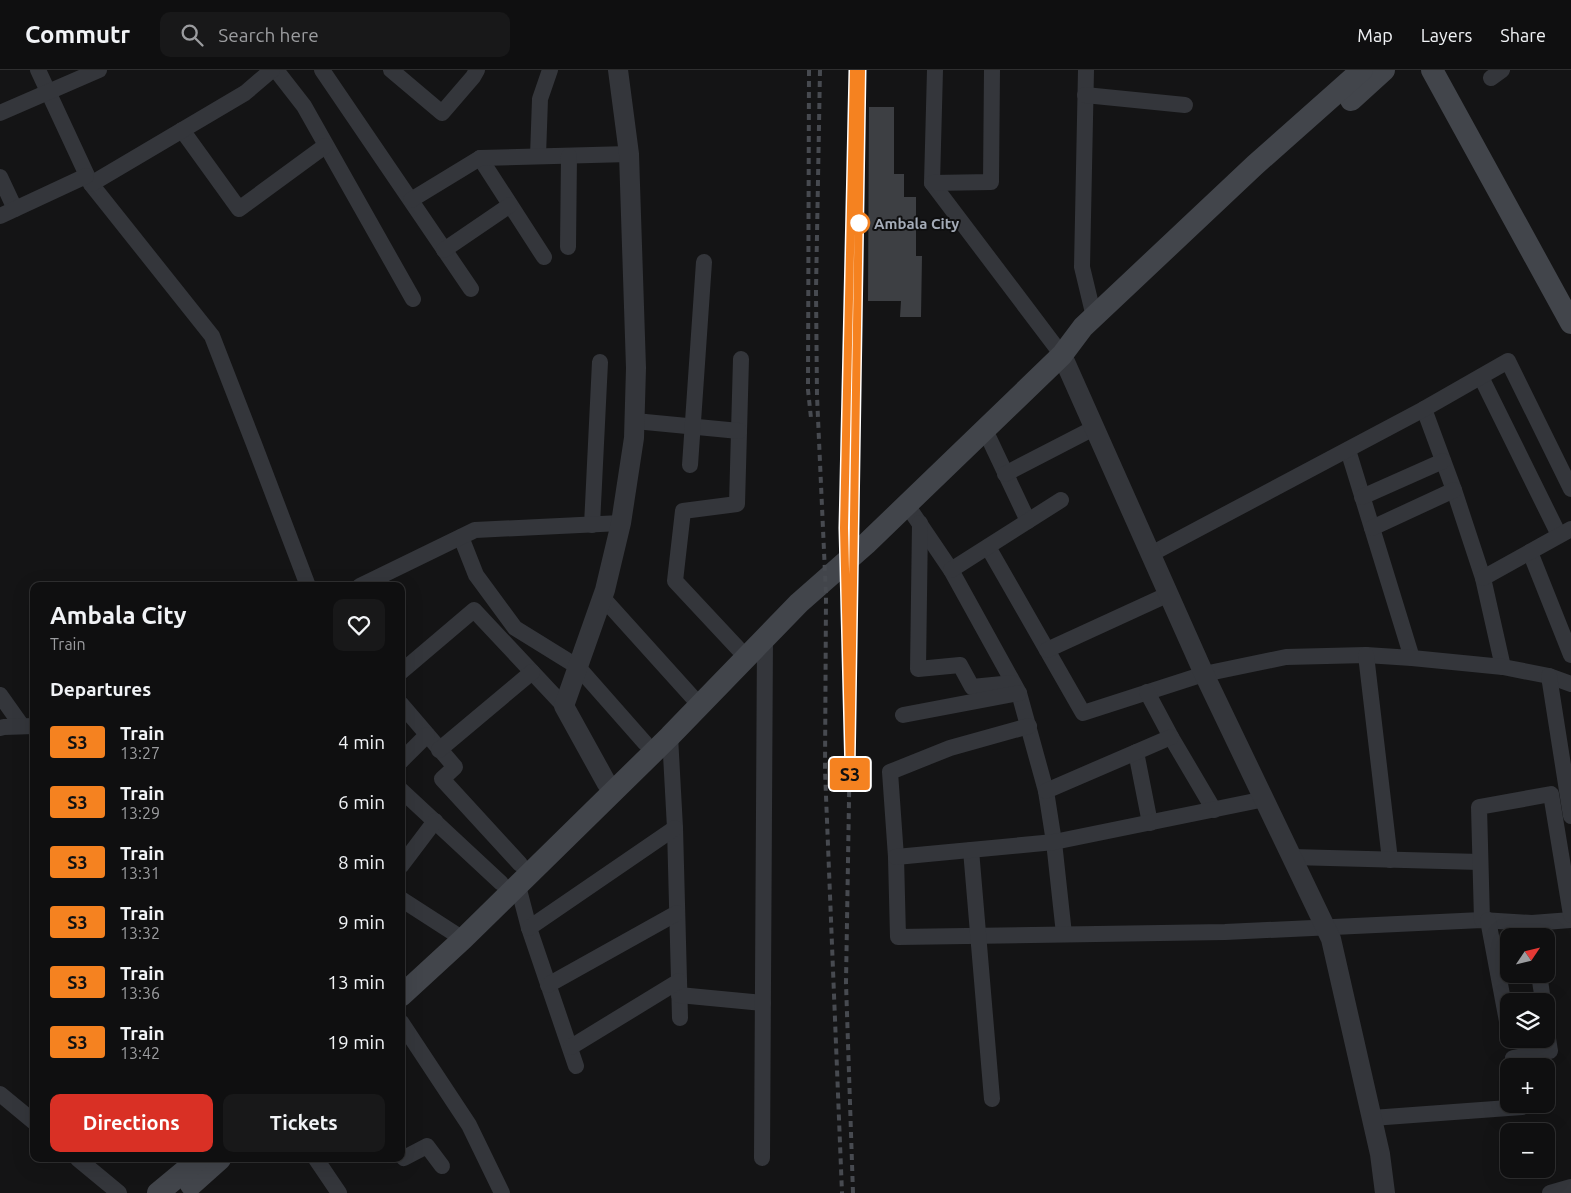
<!DOCTYPE html>
<meta charset="utf-8">
<style>
:root{--surface:#0f0f10;--page:#181819;--text:#f1f3f6;--muted:#9b9c9f;--line:#2f2f30;--accent:#d93025}
body{margin:0;font-family:Ubuntu,sans-serif;background:var(--page);color:var(--text);height:100vh;display:flex;flex-direction:column;font-size:19px;white-space:nowrap}
*{box-sizing:border-box;margin:0}
p{font-size:16px;color:var(--muted)}
.icon{flex:none;width:28px;height:28px;fill:none;stroke:currentColor;stroke-width:2;stroke-linecap:round;stroke-linejoin:round}
.map{position:relative;flex:1;overflow:hidden}
.panel{position:absolute;left:30px;top:512px;width:375px;height:580px;display:flex;flex-direction:column;background:var(--surface);border-radius:10px;box-shadow:0 5px 20px #0002,0 0 0 1px var(--line)}
.panel>*{flex:none}
.badge{padding:0 10px;border-radius:4px;font-size:18px;line-height:32px}
.needle{width:32px;rotate:55deg}
.fabs{position:absolute;left:1500px;top:858px;display:grid;gap:10px}
.fabs a{display:grid;place-items:center;width:55px;height:55px;border-radius:10px;background:var(--surface);box-shadow:0 5px 20px #0002,0 0 0 1px var(--line);font-size:25px}
.map>.badge{position:absolute;translate:-50% -50%;box-shadow:0 0 0 2px #fff}
h2{padding:0 20px;font-size:19px;line-height:45px}
.round{display:grid;place-items:center;flex:none;width:52px;height:52px;border-radius:10px;background:var(--page)}
.overview{display:flex;align-items:center;justify-content:space-between;height:85px;padding:0 20px}
h1{font-size:24px;font-weight:700;line-height:38px}
.primary-button{display:flex;gap:10px;margin-top:auto;padding:10px 20px}
.primary-button a{flex:1;height:58px;border-radius:10px;background:var(--accent);color:#fff;font-size:20px;font-weight:700;line-height:58px;text-align:center}
.primary-button a+a{background:var(--page);color:var(--text)}
ul{padding:0;list-style:none}
li{display:flex;align-items:center;gap:15px;height:60px;padding:0 20px}
li div{flex:1}
li b{display:block;font-size:19px}
li em{font-style:normal}
li .badge{min-width:55px;font-weight:700;text-align:center}
header{display:flex;align-items:center;gap:30px;box-sizing:border-box;height:70px;padding:0 25px;background:var(--surface);border-bottom:1px solid var(--line)}
header strong{font-size:24px}
nav{display:flex;gap:28px;margin-inline-start:auto;font-size:18px}
.search{width:350px;height:45px;background:var(--page);display:flex;align-items:center;gap:12px;box-sizing:border-box;padding:0 18px;border-radius:10px;color:var(--muted);font-size:19px}
.map>svg:first-child{display:block}
.building{fill:#3d3f43}
.lines{fill:none;stroke-linecap:round;stroke-linejoin:round}
.minor{stroke:#34363b;stroke-width:16}
.tertiary{stroke:#34363b;stroke-width:20}
.secondary{stroke:#42454b;stroke-width:22}
.rail{stroke:#474a50;stroke-width:4;stroke-dasharray:6 5;stroke-linecap:butt}
.line-casing{stroke:#fff;stroke-width:11}
.line{stroke:#f58220;stroke-width:8}
.stop-dot{fill:#fff;stroke:#f58220;stroke-width:2.5}
.labels{text-anchor:middle;dominant-baseline:central;stroke-width:4;stroke-linejoin:round;paint-order:stroke}
.stop-label{font-size:15px;font-weight:bold;fill:#a4abb7;stroke:#0f0f10;text-anchor:start}
</style>
<header>
<strong>Commutr</strong>
<div class="search"><svg class="icon" aria-label="search" viewBox="0 0 24 24"><circle cx="10" cy="10" r="6"/><path d="M15 15l6 6"/></svg>Search here</div>
<nav><a>Map</a><a>Layers</a><a>Share</a></nav>
</header>
<div class="map">
<svg width="1571" height="1123" viewBox="0 0 1571 1123">
<rect width="100%" height="100%" fill="#141415"/>
<polygon class="building" points="869,37 894,37 894,104 904,104 904,127 916,127 916,186 922,186 921,247 900,247 901,231 868,231"/>
<g class="lines">
<g class="minor">
<polyline points="38,0 91,114 212,266 254,374 308,516"/>
<polyline points="276,0 304,36 413,229"/>
<polyline points="322,0 471,219"/>
<polyline points="391,0 442,43 473,7 477,0"/>
<polyline points="935,0 932,113 1062,285"/>
<polyline points="1086,0 1082,197 1094,247"/>
<polyline points="1491,8 1502,0"/>
<polyline points="1085,25 1185,35"/>
<polyline points="0,43 99,0"/>
<polyline points="182,60 239,139 325,76"/>
<polyline points="538,86 540,29 550,0"/>
<polyline points="480,88 544,187"/>
<polyline points="0,107 15,139"/>
<polyline points="932,113 991,112 992,0"/>
<polyline points="91,114 245,23 272,0"/>
<polyline points="411,130 480,88 629,84"/>
<polyline points="0,146 86,106"/>
<polyline points="568,177 569,86"/>
<polyline points="444,180 510,135"/>
<polyline points="741,289 737,434 683,441 675,511 746,587"/>
<polyline points="1481,307 1559,465"/>
<polyline points="1424,339 1454,420 1483,508 1503,597"/>
<polyline points="635,351 739,361"/>
<polyline points="985,360 1028,451"/>
<polyline points="1348,380 1412,588"/>
<polyline points="690,395 704,192"/>
<polyline points="1005,404 1094,358"/>
<polyline points="1362,427 1443,391"/>
<polyline points="907,435 951,500 1019,623 1046,721 1054,772 1064,864"/>
<polyline points="920,453 918,599 960,595 972,617 1013,613"/>
<polyline points="592,455 600,292"/>
<polyline points="1372,458 1454,420"/>
<polyline points="461,467 476,505 515,558 578,597 645,673"/>
<polyline points="988,477 1083,643 1204,604 1286,587 1366,585 1412,588 1503,597 1549,606 1571,614"/>
<polyline points="1530,482 1571,585"/>
<polyline points="1151,484 1424,339 1508,291 1571,419"/>
<polyline points="951,500 1061,430"/>
<polyline points="1483,508 1571,459"/>
<polyline points="360,516 475,460 621,453"/>
<polyline points="603,528 695,630"/>
<polyline points="1047,580 1169,524"/>
<polyline points="1366,585 1390,790"/>
<polyline points="401,602 474,540 564,636"/>
<polyline points="1549,606 1571,746"/>
<polyline points="1147,622 1171,667 1214,740"/>
<polyline points="0,625 22,656"/>
<polyline points="401,634 455,697 442,709 520,794"/>
<polyline points="903,645 1019,623"/>
<polyline points="1029,656 950,678 890,702 896,787 898,867 1225,862 1482,850 1532,853 1571,850"/>
<polyline points="0,658 4,657 34,656"/>
<polyline points="670,666 675,758 680,948"/>
<polyline points="439,680 532,602"/>
<polyline points="1136,682 1150,753"/>
<polyline points="401,691 427,665"/>
<polyline points="401,720 501,813"/>
<polyline points="1046,721 1171,667"/>
<polyline points="971,780 992,1029"/>
<polyline points="896,787 1054,772 1265,729"/>
<polyline points="1292,787 1480,792"/>
<polyline points="401,796 435,751"/>
<polyline points="518,816 529,858 576,996"/>
<polyline points="401,829 463,869"/>
<polyline points="1482,850 1479,737 1551,724 1571,845"/>
<polyline points="1488,850 1509,962"/>
<polyline points="529,858 675,758"/>
<polyline points="1539,904 1543,931"/>
<polyline points="548,915 677,843"/>
<polyline points="679,925 763,933"/>
<polyline points="401,952 469,1055 502,1123"/>
<polyline points="571,977 679,911"/>
<polyline points="1513,988 1550,981 1546,956"/>
<polyline points="0,1024 34,1052"/>
<polyline points="1372,1048 1522,1037 1522,1034"/>
<polyline points="401,1085 404,1088 427,1076 442,1096"/>
<polyline points="762,1088 765,568"/>
<polyline points="78,1089 119,1123"/>
<polyline points="316,1089 339,1123"/>
<polyline points="1550,1123 1571,1117"/>
</g>
<g class="tertiary">
<polyline points="1062,285 1204,604 1331,869 1380,1084 1385,1123"/>
<polyline points="613,722 606,712 564,636 605,520 621,453 634,368 636,298 629,84 618,0"/>
</g>
<g class="secondary">
<polyline points="1432,0 1571,253"/>
<polyline points="1351,30 1384,0"/>
<polyline points="401,926 463,869 670,666 799,533 866,474 1062,285 1083,257 1255,95 1362,0"/>
<polyline points="191,1115 220,1089"/>
<polyline points="158,1123 199,1089"/>
</g>
<g class="rail">
<polyline points="809,0 808,320 811,348"/>
<polyline points="820,0 816,220 817,326 826,525 825,701 842,1123"/>
<polyline points="846,530 844,458 853,0"/>
<polyline points="853,1123 846,913 861,0"/>
</g>
</g>
<g class="lines">
<defs>
<polyline id="line" points="854,0 844,458 850,704 861,0"/>
</defs>
<use href="#line" class="line-casing"/>
<use href="#line" class="line"/>
</g>
<circle class="stop-dot" cx="859" cy="153" r="10"/>
<g class="labels">
<g class="stop-label">
<text x="874" y="153">Ambala City</text>
</g>
</g>
</svg>
<div class="fabs">
<a><svg class="needle" viewBox="-14 -14 28 28"><path d="M0-13l5 13h-10z" fill="#e53935"/><path d="M0 13l5-13h-10z" fill="#9b9c9f"/></svg></a>
<a><svg class="icon" aria-label="layers" viewBox="0 0 24 24"><path d="M12 4l9 5-9 5-9-5zM3 14l9 5 9-5"/></svg></a>
<a>+</a>
<a>−</a>
</div>
<b class="badge" style="left:850px;top:704px;background:#f58220;color:#111">S3</b>
<section class="panel">
<div class="overview"><div><h1>Ambala City</h1><p>Train</p></div><a class="round"><svg class="icon" aria-label="heart" viewBox="0 0 24 24"><path d="M12 20l-8-8c-3-5 5-10 8-4 3-6 11-1 8 4z"/></svg></a></div>
<h2>Departures</h2>
<ul>
<li><span class="badge" style="background:#f58220;color:#111">S3</span><div><b>Train</b><p>13:27</p></div><em>4 min</em></li>
<li><span class="badge" style="background:#f58220;color:#111">S3</span><div><b>Train</b><p>13:29</p></div><em>6 min</em></li>
<li><span class="badge" style="background:#f58220;color:#111">S3</span><div><b>Train</b><p>13:31</p></div><em>8 min</em></li>
<li><span class="badge" style="background:#f58220;color:#111">S3</span><div><b>Train</b><p>13:32</p></div><em>9 min</em></li>
<li><span class="badge" style="background:#f58220;color:#111">S3</span><div><b>Train</b><p>13:36</p></div><em>13 min</em></li>
<li><span class="badge" style="background:#f58220;color:#111">S3</span><div><b>Train</b><p>13:42</p></div><em>19 min</em></li>
</ul>
<div class="primary-button"><a>Directions</a><a>Tickets</a></div>
</section>
</div>
